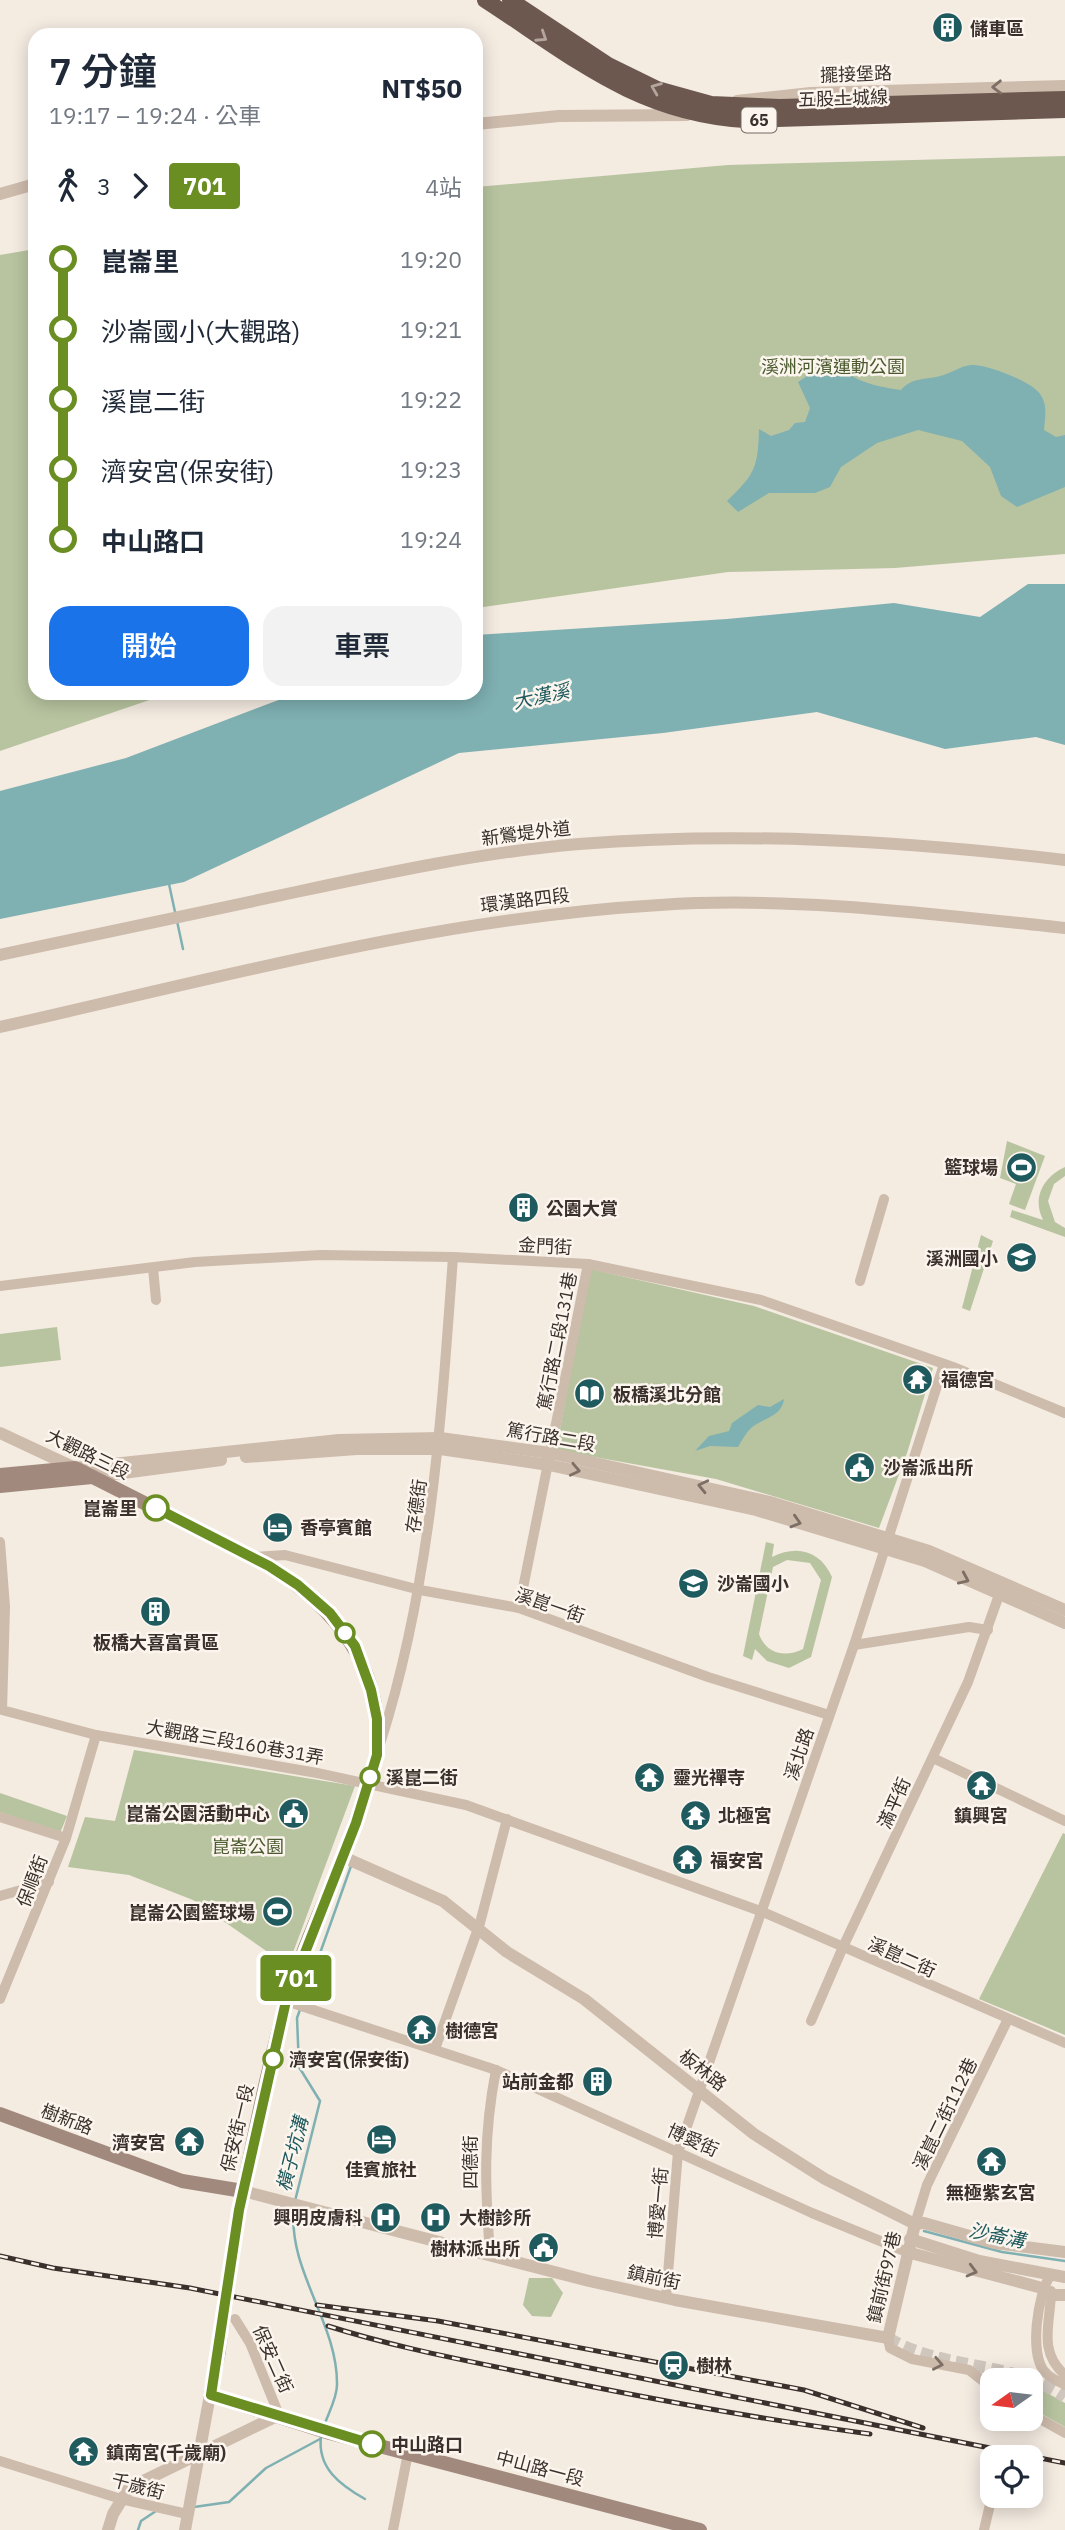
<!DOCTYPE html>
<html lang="zh-TW">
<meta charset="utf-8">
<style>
:root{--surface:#fff;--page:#f2f2f3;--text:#1f2937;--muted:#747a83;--accent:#1a73e8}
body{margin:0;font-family:"IBM Plex Sans","Noto Sans TC",sans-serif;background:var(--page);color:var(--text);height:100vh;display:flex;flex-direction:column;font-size:26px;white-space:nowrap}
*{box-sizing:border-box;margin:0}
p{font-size:23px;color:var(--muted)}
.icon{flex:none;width:38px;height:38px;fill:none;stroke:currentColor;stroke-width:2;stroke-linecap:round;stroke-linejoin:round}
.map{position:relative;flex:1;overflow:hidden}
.side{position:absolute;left:28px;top:28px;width:455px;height:672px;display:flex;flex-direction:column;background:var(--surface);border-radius:21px;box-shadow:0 4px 18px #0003}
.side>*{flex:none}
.badge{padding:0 14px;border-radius:5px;font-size:24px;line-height:46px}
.needle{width:46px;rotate:256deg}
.controls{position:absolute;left:980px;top:2368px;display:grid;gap:14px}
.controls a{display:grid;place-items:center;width:63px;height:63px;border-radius:14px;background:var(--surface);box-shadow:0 4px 18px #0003;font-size:35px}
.map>.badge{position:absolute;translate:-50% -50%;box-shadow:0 0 0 4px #fff}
.legs{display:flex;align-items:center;gap:10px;height:77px;padding:0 21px;font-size:23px}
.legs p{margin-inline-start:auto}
.head{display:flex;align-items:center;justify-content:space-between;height:119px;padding:0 21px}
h1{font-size:38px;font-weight:600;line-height:52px}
.button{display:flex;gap:14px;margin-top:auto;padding:14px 21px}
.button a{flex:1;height:80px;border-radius:21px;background:var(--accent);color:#fff;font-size:28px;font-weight:600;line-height:80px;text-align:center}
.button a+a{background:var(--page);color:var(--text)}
ul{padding:0 21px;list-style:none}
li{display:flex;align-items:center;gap:24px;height:70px;font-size:26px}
li i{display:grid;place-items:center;width:10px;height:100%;margin:0 9px;background:currentColor}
li i::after{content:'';width:18px;height:18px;margin:-9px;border:5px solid;border-radius:50%;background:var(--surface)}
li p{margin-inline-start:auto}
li:first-child i{background:linear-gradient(#0000 50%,currentColor 0)}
li:last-child i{background:linear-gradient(currentColor 50%,#0000 0)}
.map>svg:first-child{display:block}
.green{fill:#b8c4a0;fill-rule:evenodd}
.water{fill:#7fb0b2}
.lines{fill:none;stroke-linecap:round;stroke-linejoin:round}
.stream{stroke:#7fb0b2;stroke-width:2.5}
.tertiary-tunnel{stroke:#cfc6bd;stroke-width:12;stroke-dasharray:12 6;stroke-linecap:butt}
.secondary-tunnel{stroke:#cfc6bd;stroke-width:14;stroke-dasharray:14 7;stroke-linecap:butt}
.minor{stroke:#cdbbac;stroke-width:10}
.tertiary{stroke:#cdbbac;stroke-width:12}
.secondary{stroke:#a18a7d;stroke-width:14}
.trunk{stroke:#6c584f;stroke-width:16}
.rail-casing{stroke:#3b302b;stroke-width:5}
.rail{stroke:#fbf5ee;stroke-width:2.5;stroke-dasharray:8;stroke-linecap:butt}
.oneway{stroke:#b4a69e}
.oneway2{stroke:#7d6f65}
.line-1-casing{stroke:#fff;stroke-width:16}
.line-1{stroke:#6b8e23;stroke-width:10}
.stop-1-dot{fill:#fff;stroke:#6b8e23;stroke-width:3.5}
.labels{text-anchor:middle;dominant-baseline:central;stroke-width:5;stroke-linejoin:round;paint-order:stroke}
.shield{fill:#fbf5ee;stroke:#756b66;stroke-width:2}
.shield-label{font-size:16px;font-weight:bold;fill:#3b302b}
.poi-label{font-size:18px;font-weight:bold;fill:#3b302b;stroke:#fbf5ee;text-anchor:start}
.street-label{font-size:18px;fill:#3b302b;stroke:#fbf5ee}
.park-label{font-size:18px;fill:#4a5a2e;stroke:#fbf5ee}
.stop-label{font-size:18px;font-weight:bold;fill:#3b302b;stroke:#fbf5ee;text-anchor:start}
.water-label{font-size:19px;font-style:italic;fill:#1f5a5e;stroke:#fbf5ee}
</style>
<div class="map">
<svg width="1065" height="2530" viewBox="0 0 1065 2530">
<rect width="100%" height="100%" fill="#f4ebe1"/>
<g class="green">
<polygon points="1065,156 1065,554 895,568 728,572 476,608 476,187 728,165"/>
<polygon points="35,249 35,693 170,693 0,751 0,255"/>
<polygon points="1007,1141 1045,1156 1025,1210 1009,1204 1016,1184 1000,1178"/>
<path d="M 1065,1167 L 1065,1176 L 1054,1184 L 1048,1201 L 1055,1222 L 1065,1228 L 1065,1237 L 1010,1217 L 1012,1210 L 1043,1220 C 1032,1198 1043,1177 1065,1167 Z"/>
<polygon points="981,1235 993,1241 970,1311 962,1308"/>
<polygon points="590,1269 754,1306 933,1368 907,1453 879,1528 716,1479 556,1450"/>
<polygon points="57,1327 61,1360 0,1367 0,1334"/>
<path d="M 766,1542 L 774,1544 L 772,1557 C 797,1544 821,1551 832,1577 L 811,1657 L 789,1668 L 767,1661 L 755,1649 L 752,1660 L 743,1656 ZM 787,1560 L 810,1563 L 821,1580 L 803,1649 C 785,1658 766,1654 759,1634 L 773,1567 Z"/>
<polygon points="134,1750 355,1786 288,1966 193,1900 129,1875 68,1867 85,1817 115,1821"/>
<polygon points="0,1793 67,1816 60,1833 0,1812"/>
<polygon points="1063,1833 1065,1834 1065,2035 979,1999"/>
<polygon points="529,2278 552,2278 563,2293 551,2317 532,2316 523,2305"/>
<polygon points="1031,2384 1065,2403 1065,2427 1031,2408"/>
</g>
<g class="water">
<path d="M 833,359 C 850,381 873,386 901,390 C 912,377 925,380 940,376 C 950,374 960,366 971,365 C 986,364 1031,381 1040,394 C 1048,405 1045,417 1044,430 L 1056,437 L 1065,435 L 1065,487 L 1017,507 L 1001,496 L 990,467 L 962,441 L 918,430 L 877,443 L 841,467 L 830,487 L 815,493 L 769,493 L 738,512 L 727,501 C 755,474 758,468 759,429 L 771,436 L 789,430 L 795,423 L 805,422 L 810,408 L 798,382 Z"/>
<polygon points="1028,584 1065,584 1065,745 1036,737 945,749 817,712 663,733 459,753 184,882 0,919 0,791 126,758 297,693 476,693 476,635 727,619 894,603 980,617"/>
<path d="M 784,1399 C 781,1418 762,1418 751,1428 C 746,1433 742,1440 738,1447 L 710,1446 L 695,1451 L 709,1436 L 729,1431 L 732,1423 L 758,1405 L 770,1407 Z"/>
</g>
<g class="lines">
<g class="stream">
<polyline points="169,884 175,912"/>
<polyline points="177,921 183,949"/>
<polyline points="295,2201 320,2101 299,2067 297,2018 351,1866"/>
<path d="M 294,2208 C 287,2270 338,2323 337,2385 C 337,2398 328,2414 324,2426"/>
<polyline points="924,2231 1002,2252 1065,2261"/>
<path d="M 321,2436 C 317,2468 340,2485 365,2499"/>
<polyline points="194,2507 229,2502 266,2468 320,2439"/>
<polyline points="138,2530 141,2521 156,2511"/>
</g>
<path class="tertiary-tunnel" d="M 888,2338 C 943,2371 1010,2359 1065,2397"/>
<polyline class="secondary-tunnel" points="219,2351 239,2210"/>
<g class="minor">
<polyline points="153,1268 156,1300"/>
<polyline points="860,1281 884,1199"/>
<polyline points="0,1286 195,1262 321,1255 453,1257 588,1264 761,1300 953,1367 1065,1413"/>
<polyline points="0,1542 5,1607 2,1710 96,1735 317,1773 466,1805 763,1912 1065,2043"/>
<polyline points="253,1557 285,1555 420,1590 519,1608 708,1677 829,1715"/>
<polyline points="519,1608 588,1264"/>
<polyline points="854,1645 969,1627 988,1630"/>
<path d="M 380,1744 C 431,1585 441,1422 453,1257"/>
<polyline points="933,1758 1065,1821"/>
<polyline points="0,1817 66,1838"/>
<polyline points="0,1896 49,1882"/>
<polyline points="0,1999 66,1838 96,1735"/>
<polyline points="286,2001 496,2070 812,2213 907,2252"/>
<polyline points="811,2021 843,1947 968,1682 999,1595"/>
<polyline points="435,2049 480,1923 507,1819"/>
<polyline points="915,2224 927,2185 1008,2019"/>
<path d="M 490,2254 C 485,2187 483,2136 496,2070"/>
<path d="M 1050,2276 C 1038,2294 1028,2356 1046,2373 C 1050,2378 1059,2381 1065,2385"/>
<path d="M 1051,2291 C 1051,2322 1037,2351 1065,2375"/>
<polyline points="666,2298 678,2152 854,1645 944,1364"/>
<polyline points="235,2319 250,2343 279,2415"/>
<polyline points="888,2338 890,2348 912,2359 969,2370 992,2388"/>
<polyline points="1031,2414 1065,2433"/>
<polyline points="0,2461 121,2499 187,2514"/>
<polyline points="393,2530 408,2453"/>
<polyline points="984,2530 992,2496"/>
</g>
<g class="tertiary">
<polyline points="737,101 811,93 1065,86"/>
<polyline points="476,124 559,116 687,115"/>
<polyline points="0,194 35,184"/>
<path d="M 0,955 C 99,934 198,912 296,892 C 390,872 484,852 579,844 C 742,831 903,841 1065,860"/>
<path d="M 0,1027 C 218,978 436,918 660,905 C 794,896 931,914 1065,928"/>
<polyline points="0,1433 75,1468 339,1440 440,1438 550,1453 770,1502 929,1551 1065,1610"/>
<polyline points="246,1457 357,1449 440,1449 549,1465 756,1510 869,1544 925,1561 1065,1623"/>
<polyline points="93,1477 221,1460"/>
<polyline points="343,1857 443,1901 507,1952 584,1999 754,2134 825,2179 915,2224 924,2223 994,2243 1065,2252"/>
<polyline points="243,2191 589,2281 675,2300 888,2338 915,2224"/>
<polyline points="910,2239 979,2261 1065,2277"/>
<polyline points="907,2252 1042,2288 1051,2295 1065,2295"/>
<polyline points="108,2530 113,2514 129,2488 279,2415"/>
<polyline points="185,2530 210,2395"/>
</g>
<g class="secondary">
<path d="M 0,1475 L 75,1468 L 269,1566 C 336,1608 384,1668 377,1752 C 375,1767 368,1784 363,1798 C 343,1868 306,1933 286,2003 C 267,2070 253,2141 239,2210"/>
<polyline points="0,1486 92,1477"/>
<polyline points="0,2114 182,2181 243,2191"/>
<polyline points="219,2351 210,2395 330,2433 700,2530"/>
</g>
<g class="trunk">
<path d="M 485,0 C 573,57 636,113 745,120 L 1065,110"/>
<polyline points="510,0 608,65 657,89 711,104 780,107 1065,99"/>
</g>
<defs>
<g id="rail">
<polyline points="0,2256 53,2268 190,2288 1065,2463"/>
<polyline points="317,2305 438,2321 804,2390 923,2428"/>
<path d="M 328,2326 C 397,2348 469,2361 540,2376 C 650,2399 759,2419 870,2434"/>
</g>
</defs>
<use href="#rail" class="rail-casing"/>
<use href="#rail" class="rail"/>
</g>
<defs><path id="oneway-chevron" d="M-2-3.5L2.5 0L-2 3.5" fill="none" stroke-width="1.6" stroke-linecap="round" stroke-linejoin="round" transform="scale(1.75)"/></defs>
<g class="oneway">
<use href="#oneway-chevron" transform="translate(542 37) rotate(33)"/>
<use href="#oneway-chevron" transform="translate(656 88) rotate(-158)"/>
</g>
<g class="oneway2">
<use href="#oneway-chevron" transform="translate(997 87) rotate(179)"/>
<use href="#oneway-chevron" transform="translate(575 1470) rotate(12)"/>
<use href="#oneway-chevron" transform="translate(703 1486) rotate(-167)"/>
<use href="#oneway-chevron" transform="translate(796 1522) rotate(17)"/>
<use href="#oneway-chevron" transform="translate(964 1579) rotate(24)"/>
<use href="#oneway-chevron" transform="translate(972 2271) rotate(15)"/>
<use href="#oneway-chevron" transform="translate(938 2364) rotate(11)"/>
</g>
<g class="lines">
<defs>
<polyline id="line-1" points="156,1508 269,1566 298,1585 330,1613 355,1646 371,1690 377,1719 377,1755 356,1823 286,2001 239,2210 211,2395 372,2444"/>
</defs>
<use href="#line-1" class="line-1-casing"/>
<use href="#line-1" class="line-1"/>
</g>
<defs>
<symbol id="building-disc" viewBox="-11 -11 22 22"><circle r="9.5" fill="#1f5a5e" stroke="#fbf5ee"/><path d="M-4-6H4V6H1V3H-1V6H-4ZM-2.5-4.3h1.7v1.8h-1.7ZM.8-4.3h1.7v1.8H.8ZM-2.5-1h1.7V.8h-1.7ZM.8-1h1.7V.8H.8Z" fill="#fff"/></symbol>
<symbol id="stadium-disc" viewBox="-11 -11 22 22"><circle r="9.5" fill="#1f5a5e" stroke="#fbf5ee"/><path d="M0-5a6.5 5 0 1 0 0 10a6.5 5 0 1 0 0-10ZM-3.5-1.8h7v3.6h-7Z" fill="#fff"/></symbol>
<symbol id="school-disc" viewBox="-11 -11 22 22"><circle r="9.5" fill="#1f5a5e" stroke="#fbf5ee"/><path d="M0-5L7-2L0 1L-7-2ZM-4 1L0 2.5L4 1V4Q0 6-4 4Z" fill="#fff"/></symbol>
<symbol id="temple-disc" viewBox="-11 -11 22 22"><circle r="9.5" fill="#1f5a5e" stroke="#fbf5ee"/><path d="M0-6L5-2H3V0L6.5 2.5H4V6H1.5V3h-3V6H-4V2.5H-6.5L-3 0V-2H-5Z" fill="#fff"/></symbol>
<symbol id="library-disc" viewBox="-11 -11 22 22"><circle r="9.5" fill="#1f5a5e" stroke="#fbf5ee"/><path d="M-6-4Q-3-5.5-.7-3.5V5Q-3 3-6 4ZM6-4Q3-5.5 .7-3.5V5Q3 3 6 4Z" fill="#fff"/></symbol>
<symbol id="civic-disc" viewBox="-11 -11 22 22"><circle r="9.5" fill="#1f5a5e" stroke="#fbf5ee"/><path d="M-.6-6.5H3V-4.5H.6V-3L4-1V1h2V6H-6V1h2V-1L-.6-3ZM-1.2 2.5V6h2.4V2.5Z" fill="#fff"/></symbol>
<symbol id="hotel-disc" viewBox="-11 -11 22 22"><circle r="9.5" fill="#1f5a5e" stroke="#fbf5ee"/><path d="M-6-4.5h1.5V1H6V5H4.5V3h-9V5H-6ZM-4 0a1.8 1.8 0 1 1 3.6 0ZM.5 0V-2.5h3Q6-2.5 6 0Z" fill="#fff"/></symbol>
<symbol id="hospital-disc" viewBox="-11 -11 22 22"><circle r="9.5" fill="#1f5a5e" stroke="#fbf5ee"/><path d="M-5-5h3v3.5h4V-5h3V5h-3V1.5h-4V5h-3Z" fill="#fff"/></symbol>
<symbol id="station-disc" viewBox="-11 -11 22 22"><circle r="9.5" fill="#1f5a5e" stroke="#fbf5ee"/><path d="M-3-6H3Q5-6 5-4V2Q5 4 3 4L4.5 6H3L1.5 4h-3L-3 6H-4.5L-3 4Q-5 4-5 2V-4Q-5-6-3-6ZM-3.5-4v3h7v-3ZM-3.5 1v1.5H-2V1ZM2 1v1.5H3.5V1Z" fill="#fff"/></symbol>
</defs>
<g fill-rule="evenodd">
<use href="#building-disc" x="930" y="10" width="35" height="35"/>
<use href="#stadium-disc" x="1004" y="1150" width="35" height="35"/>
<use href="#building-disc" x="506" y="1190" width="35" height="35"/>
<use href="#school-disc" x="1004" y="1240" width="35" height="35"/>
<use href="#temple-disc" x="900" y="1362" width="35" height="35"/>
<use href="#library-disc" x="572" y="1376" width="35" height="35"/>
<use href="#civic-disc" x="842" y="1450" width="35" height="35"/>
<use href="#hotel-disc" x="260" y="1510" width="35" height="35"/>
<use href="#school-disc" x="676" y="1566" width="35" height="35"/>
<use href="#building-disc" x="138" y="1594" width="35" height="35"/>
<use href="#temple-disc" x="632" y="1760" width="35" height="35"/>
<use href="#temple-disc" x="964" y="1768" width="35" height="35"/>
<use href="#civic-disc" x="276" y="1796" width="35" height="35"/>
<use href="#temple-disc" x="678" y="1798" width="35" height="35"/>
<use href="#temple-disc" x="670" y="1842" width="35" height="35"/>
<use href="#stadium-disc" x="260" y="1894" width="35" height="35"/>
<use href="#temple-disc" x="404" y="2012" width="35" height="35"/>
<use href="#building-disc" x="580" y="2064" width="35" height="35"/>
<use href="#hotel-disc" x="364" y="2122" width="35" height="35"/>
<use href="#temple-disc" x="172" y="2124" width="35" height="35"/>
<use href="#temple-disc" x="974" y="2144" width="35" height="35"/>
<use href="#hospital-disc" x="368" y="2200" width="35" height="35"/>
<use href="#hospital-disc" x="418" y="2200" width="35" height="35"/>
<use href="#civic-disc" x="526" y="2230" width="35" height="35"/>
<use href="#station-disc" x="656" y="2348" width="35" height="35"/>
<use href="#temple-disc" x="66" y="2434" width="35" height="35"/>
</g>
<g class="stop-1-dot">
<circle cx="156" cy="1508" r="12"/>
<circle cx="345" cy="1633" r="9"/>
<circle cx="370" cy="1777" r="9"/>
<circle cx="273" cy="2059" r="9"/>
<circle cx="372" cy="2444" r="12"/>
</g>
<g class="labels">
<rect class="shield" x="741.5" y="107.5" width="35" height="25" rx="5"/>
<g class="shield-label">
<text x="759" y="120">65</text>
</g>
<g class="poi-label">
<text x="970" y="28">儲車區</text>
<text x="998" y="1167" text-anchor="end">籃球場</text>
<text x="546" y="1208">公園大賞</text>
<text x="998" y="1258" text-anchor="end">溪洲國小</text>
<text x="941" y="1379">福德宮</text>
<text x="613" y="1394">板橋溪北分館</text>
<text x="883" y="1467">沙崙派出所</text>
<text x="300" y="1527">香亭賓館</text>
<text x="717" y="1583">沙崙國小</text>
<text x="156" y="1642" text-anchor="middle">板橋大喜富貴區</text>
<text x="673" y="1777">靈光禪寺</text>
<text x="270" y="1813" text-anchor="end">崑崙公園活動中心</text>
<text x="718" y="1815">北極宮</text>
<text x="981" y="1815" text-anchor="middle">鎮興宮</text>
<text x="710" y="1860">福安宮</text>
<text x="255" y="1912" text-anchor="end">崑崙公園籃球場</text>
<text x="445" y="2030">樹德宮</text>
<text x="574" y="2081" text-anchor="end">站前金都</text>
<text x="166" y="2142" text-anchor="end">濟安宮</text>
<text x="381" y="2169" text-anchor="middle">佳賓旅社</text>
<text x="991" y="2192" text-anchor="middle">無極紫玄宮</text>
<text x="363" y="2217" text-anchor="end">興明皮膚科</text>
<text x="459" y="2217">大樹診所</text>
<text x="520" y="2248" text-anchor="end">樹林派出所</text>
<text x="696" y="2365">樹林</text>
<text x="106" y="2452">鎮南宮(千歲廟)</text>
</g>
<g class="street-label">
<text transform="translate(856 74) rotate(-2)">擺接堡路</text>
<text transform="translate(843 98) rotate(-2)">五股土城線</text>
<text transform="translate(526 833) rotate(-7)">新鶯堤外道</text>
<text transform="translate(525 900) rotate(-7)">環漢路四段</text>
<text transform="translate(545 1246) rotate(3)">金門街</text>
<text transform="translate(557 1341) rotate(-79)">篤行路二段131巷</text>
<text transform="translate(551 1437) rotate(10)">篤行路二段</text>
<text transform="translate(88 1454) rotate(26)">大觀路三段</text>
<text transform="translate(416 1506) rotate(-82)">存德街</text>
<text transform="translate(550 1605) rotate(19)">溪崑一街</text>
<text transform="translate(235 1742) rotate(10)">大觀路三段160巷31弄</text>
<text transform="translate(799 1754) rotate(-71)">溪北路</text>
<text transform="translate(894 1803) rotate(-66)">滿平街</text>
<text transform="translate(32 1881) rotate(-69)">保順街</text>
<text transform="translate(902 1957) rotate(24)">溪崑二街</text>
<text transform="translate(703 2070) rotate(38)">板林路</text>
<text transform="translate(945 2114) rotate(-64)">溪崑二街112巷</text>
<text transform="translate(67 2119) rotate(21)">樹新路</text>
<text transform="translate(237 2128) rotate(-77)">保安街一段</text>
<text transform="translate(693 2140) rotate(24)">博愛街</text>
<text transform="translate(470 2162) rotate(-90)">四德街</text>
<text transform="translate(658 2203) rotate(-85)">博愛一街</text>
<text transform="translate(654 2277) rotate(12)">鎮前街</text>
<text transform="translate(884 2277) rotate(-77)">鎮前街97巷</text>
<text transform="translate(273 2359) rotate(66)">保安二街</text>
<text transform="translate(540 2468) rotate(15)">中山路一段</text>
<text transform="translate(138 2486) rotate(15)">千歲街</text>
</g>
<g class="park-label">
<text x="833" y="366">溪洲河濱運動公園</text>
<text x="248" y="1846">崑崙公園</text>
</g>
<g class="stop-label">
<text x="137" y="1508" text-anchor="end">崑崙里</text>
<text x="386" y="1777">溪崑二街</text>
<text x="289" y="2059">濟安宮(保安街)</text>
<text x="391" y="2444">中山路口</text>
</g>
<g class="water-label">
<text transform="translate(541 696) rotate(-12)">大漢溪</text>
<text transform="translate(292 2154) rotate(-76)">橫子坑溝</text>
<text transform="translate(997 2235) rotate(12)">沙崙溝</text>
</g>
</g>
</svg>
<div class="controls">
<a><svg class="needle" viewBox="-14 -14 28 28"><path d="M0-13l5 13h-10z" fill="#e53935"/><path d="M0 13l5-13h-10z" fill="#747a83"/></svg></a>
<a><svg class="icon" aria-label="locate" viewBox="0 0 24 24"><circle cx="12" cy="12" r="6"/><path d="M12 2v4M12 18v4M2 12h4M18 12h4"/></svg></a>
</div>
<b class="badge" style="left:296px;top:1978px;background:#6b8e23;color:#fff">701</b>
<section class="side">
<div class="head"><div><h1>7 分鐘</h1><p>19:17 – 19:24 · 公車</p></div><b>NT$50</b></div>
<div class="legs"><svg class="icon" aria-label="walk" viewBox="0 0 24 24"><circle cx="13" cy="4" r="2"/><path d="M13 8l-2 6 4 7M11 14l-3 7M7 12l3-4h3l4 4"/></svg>3<svg class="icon" aria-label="forward" viewBox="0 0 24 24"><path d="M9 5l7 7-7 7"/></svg><b class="badge" style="background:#6b8e23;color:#fff">701</b><p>4站</p></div>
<ul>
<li><i style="color:#6b8e23"></i><b>崑崙里</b><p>19:20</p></li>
<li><i style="color:#6b8e23"></i><span>沙崙國小(大觀路)</span><p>19:21</p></li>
<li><i style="color:#6b8e23"></i><span>溪崑二街</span><p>19:22</p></li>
<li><i style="color:#6b8e23"></i><span>濟安宮(保安街)</span><p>19:23</p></li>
<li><i style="color:#6b8e23"></i><b>中山路口</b><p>19:24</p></li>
</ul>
<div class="button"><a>開始</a><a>車票</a></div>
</section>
</div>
